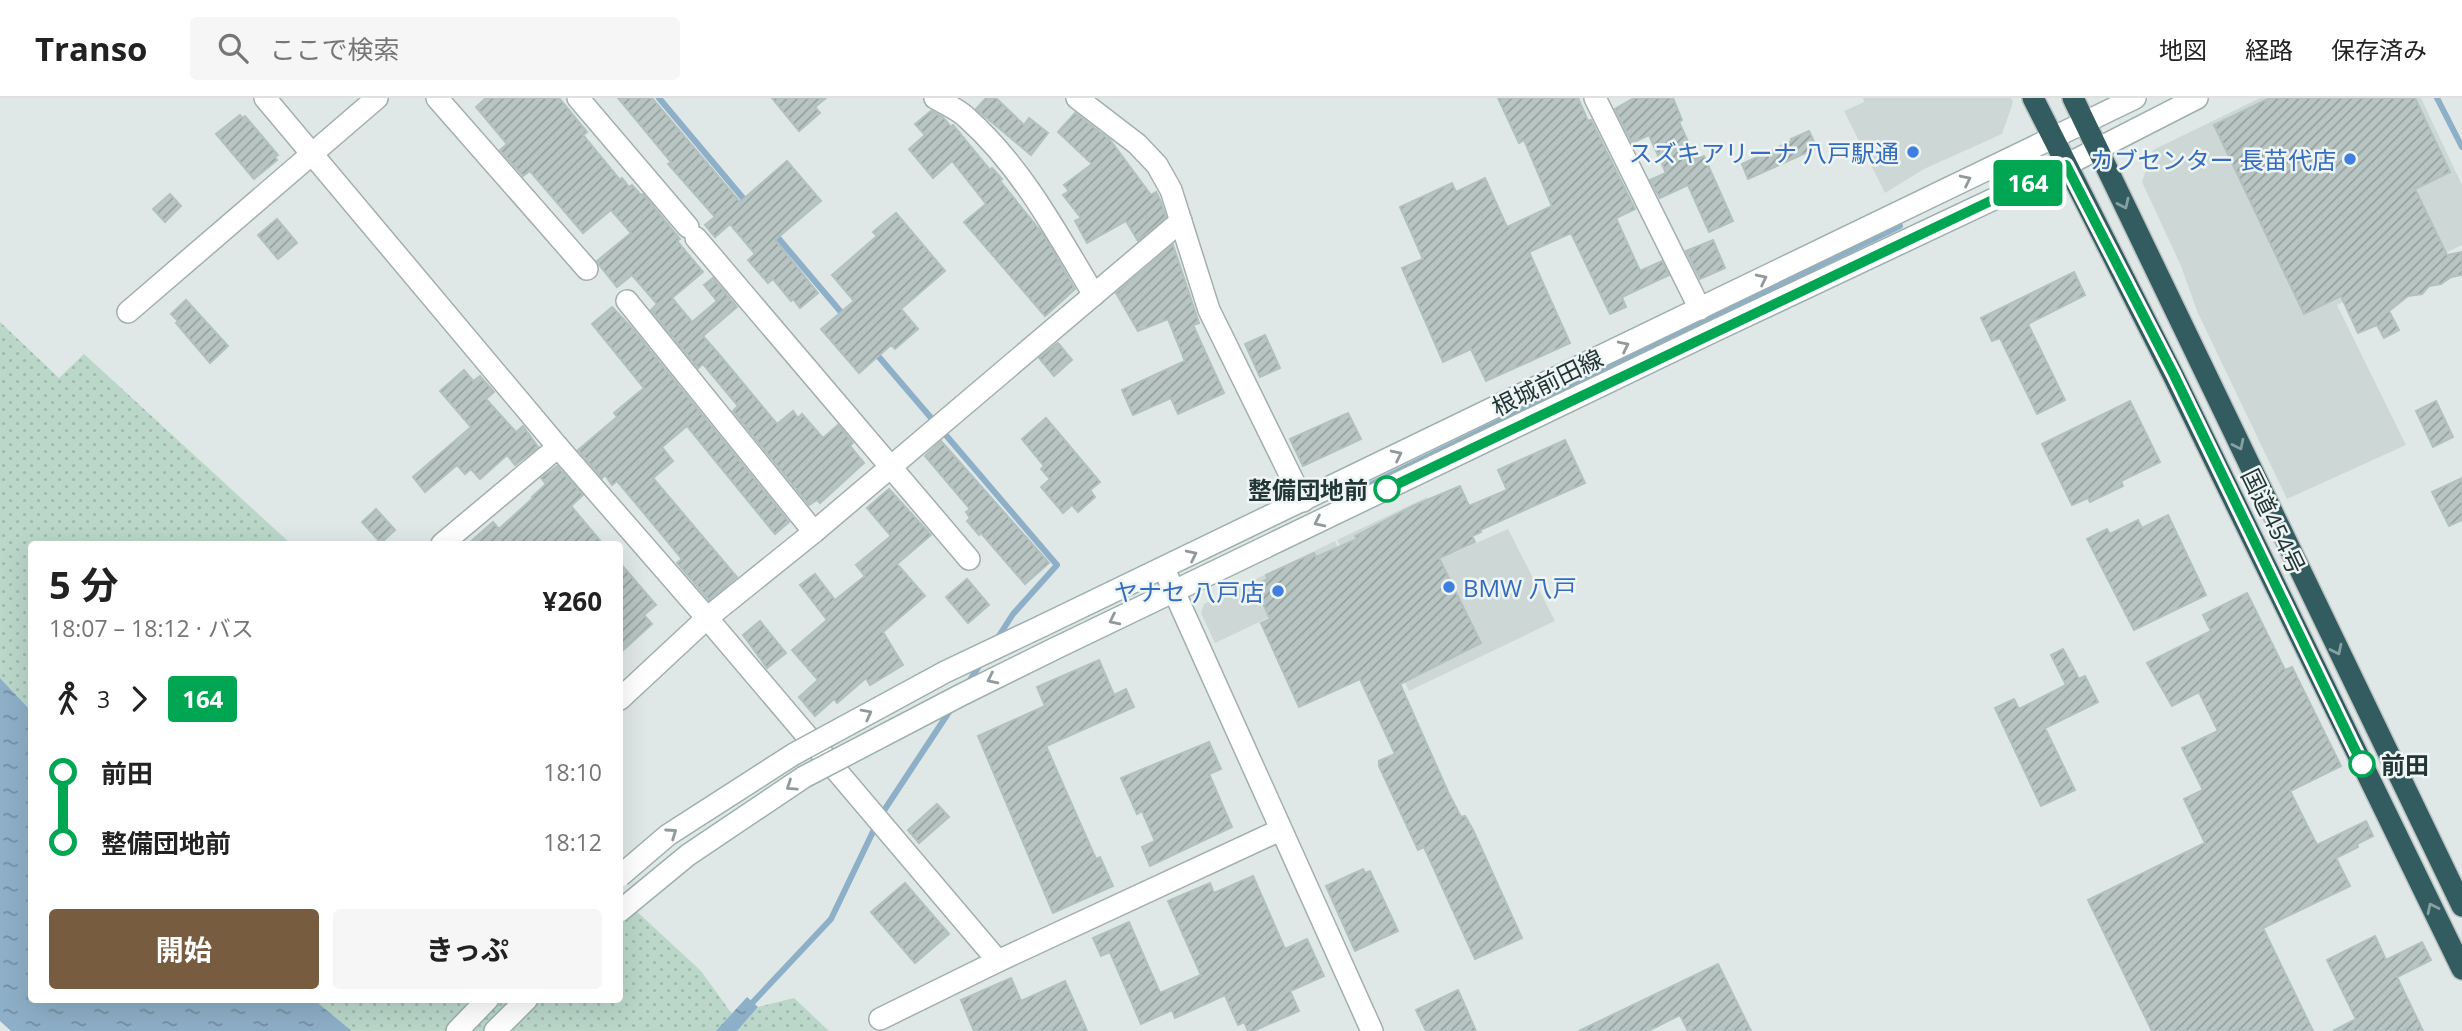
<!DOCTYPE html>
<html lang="ja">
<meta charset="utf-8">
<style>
:root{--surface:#fff;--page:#f6f6f6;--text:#222;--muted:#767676;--line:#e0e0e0;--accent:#785c40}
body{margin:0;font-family:"Open Sans","Noto Sans JP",sans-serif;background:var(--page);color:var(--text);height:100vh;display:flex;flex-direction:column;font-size:26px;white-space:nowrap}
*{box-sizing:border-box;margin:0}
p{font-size:23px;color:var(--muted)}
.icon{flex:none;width:38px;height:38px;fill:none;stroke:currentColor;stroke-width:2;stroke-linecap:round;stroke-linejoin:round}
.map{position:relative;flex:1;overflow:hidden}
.panel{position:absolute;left:28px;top:443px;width:595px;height:462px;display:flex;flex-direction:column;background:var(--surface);border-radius:7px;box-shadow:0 7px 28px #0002}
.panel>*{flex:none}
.badge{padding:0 14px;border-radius:5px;font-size:24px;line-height:46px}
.map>.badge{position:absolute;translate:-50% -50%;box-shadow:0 0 0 4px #fff}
.legs{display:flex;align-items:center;gap:10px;height:77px;padding:0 21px;font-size:23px}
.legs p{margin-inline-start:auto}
.head{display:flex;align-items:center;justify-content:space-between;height:119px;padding:0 21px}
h1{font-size:38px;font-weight:700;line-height:52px}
.cta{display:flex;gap:14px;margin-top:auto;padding:14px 21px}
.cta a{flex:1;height:80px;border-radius:7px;background:var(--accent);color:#fff;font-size:28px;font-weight:700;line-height:80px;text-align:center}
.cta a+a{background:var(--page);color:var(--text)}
ul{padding:0 21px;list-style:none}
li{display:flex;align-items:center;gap:24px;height:70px;font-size:26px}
li i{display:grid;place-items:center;width:10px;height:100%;margin:0 9px;background:currentColor}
li i::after{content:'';width:18px;height:18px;margin:-9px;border:5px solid;border-radius:50%;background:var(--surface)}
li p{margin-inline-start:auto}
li:first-child i{background:linear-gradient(#0000 50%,currentColor 0)}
li:last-child i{background:linear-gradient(currentColor 50%,#0000 0)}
header{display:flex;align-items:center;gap:42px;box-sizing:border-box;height:98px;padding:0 35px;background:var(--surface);border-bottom:2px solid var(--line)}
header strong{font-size:33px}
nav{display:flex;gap:38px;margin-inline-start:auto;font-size:24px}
.search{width:490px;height:63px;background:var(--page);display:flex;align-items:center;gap:18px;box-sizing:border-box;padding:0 24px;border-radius:7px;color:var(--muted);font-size:26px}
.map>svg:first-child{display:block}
.built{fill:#cdd8d6}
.grass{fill:url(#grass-dots)}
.water{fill:url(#water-ripples)}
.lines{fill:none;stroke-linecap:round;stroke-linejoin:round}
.stream{stroke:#8dafc7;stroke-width:6}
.building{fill:url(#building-hatch);stroke:#b2c1bf;stroke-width:2}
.street-casing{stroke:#a3afae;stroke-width:24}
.secondary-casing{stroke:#9db0ae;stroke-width:24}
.highway-casing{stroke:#bdc3c3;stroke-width:24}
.street{stroke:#fff;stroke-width:21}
.secondary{stroke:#fff;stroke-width:21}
.highway{stroke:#325c5f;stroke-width:21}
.secondary-bridge-casing{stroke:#9db0ae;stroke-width:24;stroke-linecap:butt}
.secondary-bridge{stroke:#fff;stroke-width:21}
.oneway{stroke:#909a9a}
.oneway2{stroke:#87a1a2}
.line-1-casing{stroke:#fff;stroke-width:16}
.line-1{stroke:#00a651;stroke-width:10}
.shop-dot{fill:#3f7fe0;stroke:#eff5f4;stroke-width:2.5}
.stop-1-dot{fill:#fff;stroke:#00a651;stroke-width:3.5}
.labels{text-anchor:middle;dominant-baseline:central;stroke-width:5;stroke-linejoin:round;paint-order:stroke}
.shop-label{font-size:24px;fill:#366cbe;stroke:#eff5f4;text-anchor:end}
.street-label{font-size:24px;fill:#223636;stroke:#eff5f4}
.stop-label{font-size:24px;font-weight:bold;fill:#223636;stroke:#eff5f4;text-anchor:end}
</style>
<header>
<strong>Transo</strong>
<div class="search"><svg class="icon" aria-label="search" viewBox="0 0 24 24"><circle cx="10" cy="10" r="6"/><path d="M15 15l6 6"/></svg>ここで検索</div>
<nav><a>地図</a><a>経路</a><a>保存済み</a></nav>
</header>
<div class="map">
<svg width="2462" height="933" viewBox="0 0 2462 933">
<defs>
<pattern id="grass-dots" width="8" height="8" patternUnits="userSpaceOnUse" patternTransform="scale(1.75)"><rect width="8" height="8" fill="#bad7ca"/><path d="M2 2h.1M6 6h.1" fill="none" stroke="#a0b9ae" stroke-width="1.8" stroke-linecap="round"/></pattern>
<pattern id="water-ripples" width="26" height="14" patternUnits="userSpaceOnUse" patternTransform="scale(1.75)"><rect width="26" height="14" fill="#8dafc7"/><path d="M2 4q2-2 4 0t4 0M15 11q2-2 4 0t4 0" fill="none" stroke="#738fa2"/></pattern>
<pattern id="building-hatch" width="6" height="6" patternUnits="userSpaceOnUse" patternTransform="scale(1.75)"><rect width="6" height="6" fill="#b8c5c3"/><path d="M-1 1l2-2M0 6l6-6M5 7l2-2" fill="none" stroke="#95a19f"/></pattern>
</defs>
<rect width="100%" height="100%" fill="#dfe8e6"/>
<g class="built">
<polygon points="1863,0 2011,0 2013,4 2002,36 1924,71 1885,95 1844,13 1864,4"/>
<polygon points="2260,0 2421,0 2462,87 2462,147 2337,207 2406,347 2287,401 2197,213 2181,168 2142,84 2153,52"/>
<polygon points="1427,399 1454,455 1508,431 1555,523 1409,593 1337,442"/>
<polygon points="1335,443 1352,480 1215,545 1201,515 1204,506"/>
</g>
<g class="grass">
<polygon points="0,224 59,280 84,256 291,446 32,446 31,613 0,580"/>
<polygon points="620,798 701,873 732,916 716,933 352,933 313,901 620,901"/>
<polygon points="794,900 829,933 737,933 758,909"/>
</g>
<g class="water">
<polygon points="0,580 31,613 32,901 313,901 352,933 11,933 0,923"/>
<polygon points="747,899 758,909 737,933 716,933"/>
</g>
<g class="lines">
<g class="stream">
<polyline points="659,0 748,106"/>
<polyline points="2437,0 2462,49"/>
<polyline points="774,135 846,220"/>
<polyline points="873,252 1057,467 1013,516 997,541"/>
<polyline points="1333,405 1900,128"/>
<polyline points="968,585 981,565"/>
<polyline points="753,904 831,821 881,717 951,611"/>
</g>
</g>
<g class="building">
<polygon points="486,0 559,0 587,34 583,37 620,82 622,80 629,89 632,87 641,97 643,96 680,141 677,143 703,174 672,200 692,224 717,203 704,187 713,180 737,209 703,238 718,255 777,326 793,313 798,320 802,316 823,340 838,327 853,345 850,348 864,365 820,405 817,402 809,407 733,313 738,308 703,266 698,270 651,212 657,206 632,177 617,189 600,168 597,163 631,135 611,112 583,135 530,73 523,78 500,52 507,46 476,9"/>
<polygon points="618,0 652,0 740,104 787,63 821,103 775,142 818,195 800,210 793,201 791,203 773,181 768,185 748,162 755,156 730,126 715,139 705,127 715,119 668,66 671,64"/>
<polygon points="772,0 826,0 815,9 820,15 799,33"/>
<polygon points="986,0 996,0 1024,27 1029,20 1048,35 1031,57 976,11"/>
<polygon points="1498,0 1578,0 1588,23 1591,22 1635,111 1616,120 1640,173 1662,163 1669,177 1622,199 1626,209 1610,216 1571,135 1529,154 1570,245 1486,283 1471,251 1443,264 1402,170 1423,161 1400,109 1452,85 1456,94 1485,80 1507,129 1552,108 1524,42 1519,45"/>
<polygon points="1634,0 1673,0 1682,22 1679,24 1696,61 1704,58 1733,123 1709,134 1688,87 1660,100 1650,82 1666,75 1649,37 1632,45 1615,11"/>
<polygon points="2270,0 2415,0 2450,74 2415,91 2447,157 2462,154 2462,177 2451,179 2441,186 2429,188 2422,196 2408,198 2389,213 2399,232 2384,240 2377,227 2358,235 2341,198 2304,216 2214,27"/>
<polygon points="931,13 943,19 951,29 953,27 990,72 992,70 1002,81 1000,83 1043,136 1075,191 1045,218 964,124 986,106 972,88 952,63 933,80 909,51 925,37 915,26"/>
<polygon points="1075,15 1110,42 1151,97 1156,94 1160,102 1166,119 1138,143 1126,123 1087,145 1075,123 1081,120 1063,97 1069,93 1064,87 1092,66 1058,34"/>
<polygon points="240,17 242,20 245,18 278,57 275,59 277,62 254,81 216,36"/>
<polygon points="1809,33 1817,50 1748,81 1742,66 1792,43 1791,41"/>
<polygon points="170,96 181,108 165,124 153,111"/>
<polygon points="896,115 945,173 901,211 918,231 895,251 891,247 859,275 821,231 854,203 832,177 877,138 873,134"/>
<polygon points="277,121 297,145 278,161 258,137"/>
<polygon points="1713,142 1725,170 1700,181 1686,153"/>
<polygon points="1173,147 1199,225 1193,227 1224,295 1178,316 1171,300 1133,317 1122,292 1185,263 1168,221 1138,233 1116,195"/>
<polygon points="2074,174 2085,197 2028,226 2065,302 2037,316 2000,240 1992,243 1981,220"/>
<polygon points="186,202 228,248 210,265 176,225 178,223 171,216"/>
<polygon points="612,209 631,229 789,424 775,436 687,328 662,349 673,363 653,380 737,479 709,502 677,465 682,461 653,426 617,383 612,387 605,377 602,380 578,352 617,319 614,315 644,290 592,226"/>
<polygon points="1265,237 1280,270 1260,279 1245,246"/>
<polygon points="1058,245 1072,262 1054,278 1039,260"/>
<polygon points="464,272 473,283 480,278 494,294 486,301 516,334 523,328 538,349 515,367 507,357 480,381 471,371 465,376 457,367 425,394 413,379 471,329 440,293"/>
<polygon points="2130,303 2160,364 2121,383 2123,388 2090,404 2088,400 2072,407 2042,346"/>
<polygon points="2436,303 2453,339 2433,349 2416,313"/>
<polygon points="1348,315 1361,341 1303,368 1290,341"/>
<polygon points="1046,320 1100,384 1090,392 1095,399 1078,414 1072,407 1063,415 1041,389 1050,381 1041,371 1044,368 1022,341"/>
<polygon points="1565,342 1585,385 1480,432 1481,434 1472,438 1475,444 1439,460 1481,545 1400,586 1449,696 1461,719 1465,718 1473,732 1522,840 1475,861 1424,749 1418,752 1379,668 1379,663 1395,656 1360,581 1299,609 1261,525 1270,521 1255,487 1268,481 1266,477 1314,455 1316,459 1357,441 1355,438 1413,408 1460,388 1469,408 1507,392 1498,372"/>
<polygon points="941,343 1049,465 1025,486 981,435 979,437 967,423 970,420 966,414 970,411 925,358"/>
<polygon points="557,368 583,397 571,408 603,446 468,446 493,424 499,431 533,400 532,399 546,386 541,380"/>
<polygon points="2462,380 2462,422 2449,428 2432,394"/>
<polygon points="889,391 931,437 897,466 925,498 883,534 903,567 870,587 866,580 837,605 834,601 815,618 799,599 818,582 792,552 827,522 800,487 815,476 835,502 865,478 856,467 891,438 867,410"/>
<polygon points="376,411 395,432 381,445 362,424"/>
<polygon points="2168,417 2206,497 2134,532 2087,441 2107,431 2110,436 2138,422 2142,430"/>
<polygon points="620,465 656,507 644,517 652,526 620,555"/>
<polygon points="967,481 989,507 968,525 946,499"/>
<polygon points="2247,495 2285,572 2292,569 2341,668 2290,693 2317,747 2366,723 2373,738 2357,746 2358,749 2336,760 2350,788 2263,830 2313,933 2152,933 2088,802 2205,745 2184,701 2203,692 2182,650 2218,633 2199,594 2172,608 2147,565 2211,533 2203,517"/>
<polygon points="760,523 786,555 767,570 743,537"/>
<polygon points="2063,551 2079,581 2085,578 2098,604 2045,630 2075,692 2041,708 1995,610 2014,601 2019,611 2066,587 2051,557"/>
<polygon points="1099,562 1114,597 1126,591 1134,609 1046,648 1096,761 1100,759 1113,788 1053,815 978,638 1045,608 1037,589"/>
<polygon points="1209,644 1221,671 1209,676 1232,729 1150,768 1142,749 1155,743 1142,713 1137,716 1121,680"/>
<polygon points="937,706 949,719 919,745 908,732"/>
<polygon points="1363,771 1365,775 1370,773 1398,833 1355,853 1326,788"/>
<polygon points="1253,778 1285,851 1307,841 1324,878 1290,893 1299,913 1253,933 1248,933 1244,924 1238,927 1225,897 1175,920 1172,912 1141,926 1110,854 1101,858 1093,840 1129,824 1160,895 1201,877 1168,803 1210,785 1214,795"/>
<polygon points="905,785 949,836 915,865 871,814"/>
<polygon points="2375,838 2386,862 2422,844 2431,862 2397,879 2423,933 2333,933 2356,921 2327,862"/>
<polygon points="1718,866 1751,933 1688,933 1680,917 1648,933 1579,933"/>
<polygon points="1011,880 1021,903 1065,883 1087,933 974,933 961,902"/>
<polygon points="1458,892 1476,933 1426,933 1416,912"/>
</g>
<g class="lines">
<defs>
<g id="street">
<polyline points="265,0 558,349 707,520 998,863"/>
<polyline points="437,0 587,171"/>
<polyline points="578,0 688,129"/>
<path d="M 935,0 C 945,6 958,11 967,20 C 1021,68 1057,135 1094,197"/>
<polyline points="1077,0 1137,46 1157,67 1171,92 1209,212 1303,403"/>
<polyline points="1595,0 1700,211"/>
<polyline points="696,140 969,461"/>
<polyline points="627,203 814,434"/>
<polyline points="128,214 377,0"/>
<polyline points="442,446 558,349"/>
<polyline points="1164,471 1372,933"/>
<polyline points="620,601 707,520 814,434 1181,123"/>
<polyline points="880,921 998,863 1280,732"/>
</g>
<g id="secondary">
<polyline points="1042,528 2135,0"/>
<polyline points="1054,551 1712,234 2066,67 2197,0"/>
<polyline points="457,933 488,901"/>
<polyline points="495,933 527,901"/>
</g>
<g id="highway">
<polyline points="2033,0 2173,277 2462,871"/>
<polyline points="2073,0 2462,808"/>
</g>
</defs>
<use href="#street" class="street-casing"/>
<use href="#secondary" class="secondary-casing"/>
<use href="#highway" class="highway-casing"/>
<use href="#street" class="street"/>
<use href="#secondary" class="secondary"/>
<use href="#highway" class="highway"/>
<defs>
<g id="secondary-bridge">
<polyline points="620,778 668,737 794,656 945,574 1042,528"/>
<polyline points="620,813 688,757 804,679 961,597 1054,551"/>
</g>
</defs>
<use href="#secondary-bridge" class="secondary-bridge-casing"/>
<use href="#secondary-bridge" class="secondary-bridge"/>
</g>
<defs><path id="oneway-chevron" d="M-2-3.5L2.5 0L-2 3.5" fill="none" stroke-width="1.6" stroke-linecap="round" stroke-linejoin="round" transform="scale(1.75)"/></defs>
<g class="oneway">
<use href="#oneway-chevron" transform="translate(1966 82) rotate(-26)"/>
<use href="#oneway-chevron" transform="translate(1762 181) rotate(-26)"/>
<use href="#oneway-chevron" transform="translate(1624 248) rotate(-26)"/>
<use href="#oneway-chevron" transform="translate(1397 357) rotate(-26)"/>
<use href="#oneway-chevron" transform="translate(1319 424) rotate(154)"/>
<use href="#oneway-chevron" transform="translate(1192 457) rotate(-26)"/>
<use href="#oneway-chevron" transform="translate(1114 522) rotate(154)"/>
<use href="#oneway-chevron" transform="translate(992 581) rotate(154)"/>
<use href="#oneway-chevron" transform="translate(867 616) rotate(-28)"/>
<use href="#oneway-chevron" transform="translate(791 688) rotate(146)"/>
<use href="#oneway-chevron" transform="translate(672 735) rotate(-35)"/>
</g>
<g class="oneway2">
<use href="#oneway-chevron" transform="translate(2124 106) rotate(65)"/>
<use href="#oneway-chevron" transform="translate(2239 347) rotate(64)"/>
<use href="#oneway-chevron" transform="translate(2337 552) rotate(64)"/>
<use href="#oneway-chevron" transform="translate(2432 810) rotate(-116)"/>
</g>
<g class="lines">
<defs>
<polyline id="line-1" points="1387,391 2066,67 2174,277 2362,666"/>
</defs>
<use href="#line-1" class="line-1-casing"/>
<use href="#line-1" class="line-1"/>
</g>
<g class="shop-dot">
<circle cx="1913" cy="54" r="7"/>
<circle cx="2350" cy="61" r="7"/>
<circle cx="1449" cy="489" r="7"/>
<circle cx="1278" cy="493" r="7"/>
</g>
<g class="stop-1-dot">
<circle cx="1387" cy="391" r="12"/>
<circle cx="2362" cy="666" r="12"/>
</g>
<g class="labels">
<g class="shop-label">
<text x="1899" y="54">スズキアリーナ 八戸駅通</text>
<text x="2336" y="61">カブセンター 長苗代店</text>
<text x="1463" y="489" text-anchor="start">BMW 八戸</text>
<text x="1264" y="493">ヤナセ 八戸店</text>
</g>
<g class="street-label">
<text transform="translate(1547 284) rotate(-26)">根城前田線</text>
<text transform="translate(2274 423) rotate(64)">国道454号</text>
</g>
<g class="stop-label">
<text x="1368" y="391">整備団地前</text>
<text x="2381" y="666" text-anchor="start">前田</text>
</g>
</g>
</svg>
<b class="badge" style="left:2028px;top:85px;background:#00a651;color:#fff">164</b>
<section class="panel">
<div class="head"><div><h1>5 分</h1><p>18:07 – 18:12 · バス</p></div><b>¥260</b></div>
<div class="legs"><svg class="icon" aria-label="walk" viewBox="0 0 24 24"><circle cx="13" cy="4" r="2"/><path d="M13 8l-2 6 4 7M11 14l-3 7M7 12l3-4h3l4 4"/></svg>3<svg class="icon" aria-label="forward" viewBox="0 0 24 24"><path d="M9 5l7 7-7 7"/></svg><b class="badge" style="background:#00a651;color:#fff">164</b></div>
<ul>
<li><i style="color:#00a651"></i><b>前田</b><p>18:10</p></li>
<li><i style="color:#00a651"></i><b>整備団地前</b><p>18:12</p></li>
</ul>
<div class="cta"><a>開始</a><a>きっぷ</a></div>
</section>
</div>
